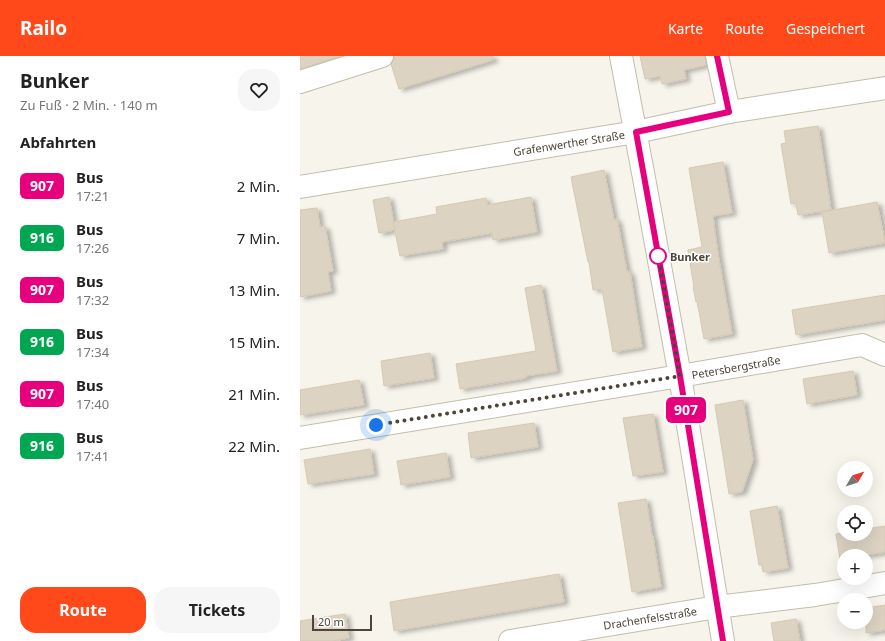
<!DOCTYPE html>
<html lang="de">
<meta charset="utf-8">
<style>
:root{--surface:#fff;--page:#f6f6f6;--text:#222;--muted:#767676;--accent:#ff491a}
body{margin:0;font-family:"Noto Sans",sans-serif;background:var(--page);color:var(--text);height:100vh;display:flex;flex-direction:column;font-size:15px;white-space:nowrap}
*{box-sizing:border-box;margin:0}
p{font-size:13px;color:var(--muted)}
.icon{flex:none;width:22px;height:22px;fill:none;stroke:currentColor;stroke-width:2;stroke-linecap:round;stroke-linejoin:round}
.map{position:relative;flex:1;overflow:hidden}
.details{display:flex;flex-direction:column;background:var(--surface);width:300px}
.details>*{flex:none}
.badge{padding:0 8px;border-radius:6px;font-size:14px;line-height:26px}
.needle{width:26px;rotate:51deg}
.buttons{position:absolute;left:537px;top:405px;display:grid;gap:8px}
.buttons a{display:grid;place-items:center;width:36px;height:36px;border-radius:50%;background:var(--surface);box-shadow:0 4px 16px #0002;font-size:20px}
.scale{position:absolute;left:12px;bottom:10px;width:60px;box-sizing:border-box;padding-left:4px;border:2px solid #4c4538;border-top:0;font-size:11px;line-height:14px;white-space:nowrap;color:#4c4538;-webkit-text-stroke:3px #fff;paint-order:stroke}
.you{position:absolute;width:20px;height:20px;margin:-10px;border:3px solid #fff;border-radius:50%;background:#1a73e8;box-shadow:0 0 0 6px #1a73e833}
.map>.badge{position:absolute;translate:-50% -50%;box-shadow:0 0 0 2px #fff}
h2{padding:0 20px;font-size:15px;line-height:36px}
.round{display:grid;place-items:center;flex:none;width:42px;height:42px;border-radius:16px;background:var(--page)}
.overview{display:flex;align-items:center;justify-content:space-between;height:68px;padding:0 20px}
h1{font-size:19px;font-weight:700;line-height:30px}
.button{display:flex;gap:8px;margin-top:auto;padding:8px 20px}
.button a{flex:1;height:46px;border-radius:16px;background:var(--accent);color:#fff;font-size:16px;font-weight:700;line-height:46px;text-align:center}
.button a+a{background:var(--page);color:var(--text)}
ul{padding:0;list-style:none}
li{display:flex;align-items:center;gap:12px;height:52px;padding:0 20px}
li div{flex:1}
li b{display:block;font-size:15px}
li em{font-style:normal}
li .badge{min-width:44px;font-weight:700;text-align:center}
header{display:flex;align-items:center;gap:24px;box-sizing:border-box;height:56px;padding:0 20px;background:var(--accent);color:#fff}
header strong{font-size:19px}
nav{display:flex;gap:22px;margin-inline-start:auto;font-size:14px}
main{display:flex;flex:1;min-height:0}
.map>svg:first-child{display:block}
.building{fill:#dcd3c2;stroke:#d5c9b2;filter:url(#shadow)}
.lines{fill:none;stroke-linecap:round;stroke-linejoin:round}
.minor-casing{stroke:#c3bdac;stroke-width:24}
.minor{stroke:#fff;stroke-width:22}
.line-casing{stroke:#fff;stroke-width:9}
.line{stroke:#e6007e;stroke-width:6}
.walk{stroke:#4c4538;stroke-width:4;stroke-dasharray:0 7.2}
.stop-dot{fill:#fff;stroke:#e6007e;stroke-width:2}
.labels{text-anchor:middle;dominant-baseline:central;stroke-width:3;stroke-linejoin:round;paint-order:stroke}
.street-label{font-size:11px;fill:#4c4538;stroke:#fff}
.stop-label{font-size:11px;font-weight:bold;fill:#4c4538;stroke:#fff;text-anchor:start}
</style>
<header>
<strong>Railo</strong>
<nav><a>Karte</a><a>Route</a><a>Gespeichert</a></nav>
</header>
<main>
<section class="details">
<div class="overview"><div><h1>Bunker</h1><p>Zu Fuß · 2 Min. · 140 m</p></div><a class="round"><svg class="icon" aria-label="heart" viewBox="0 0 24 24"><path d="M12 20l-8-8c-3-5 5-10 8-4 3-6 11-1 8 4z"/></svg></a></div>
<h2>Abfahrten</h2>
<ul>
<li><span class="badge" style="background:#e6007e;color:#fff">907</span><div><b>Bus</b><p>17:21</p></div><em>2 Min.</em></li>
<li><span class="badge" style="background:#00a651;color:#fff">916</span><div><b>Bus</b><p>17:26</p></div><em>7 Min.</em></li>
<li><span class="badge" style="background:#e6007e;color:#fff">907</span><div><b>Bus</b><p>17:32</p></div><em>13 Min.</em></li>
<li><span class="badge" style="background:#00a651;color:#fff">916</span><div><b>Bus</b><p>17:34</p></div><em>15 Min.</em></li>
<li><span class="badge" style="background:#e6007e;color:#fff">907</span><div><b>Bus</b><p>17:40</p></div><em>21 Min.</em></li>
<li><span class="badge" style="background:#00a651;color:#fff">916</span><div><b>Bus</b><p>17:41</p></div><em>22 Min.</em></li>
</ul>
<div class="button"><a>Route</a><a>Tickets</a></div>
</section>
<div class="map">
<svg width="585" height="585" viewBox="0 0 585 585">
<defs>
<filter id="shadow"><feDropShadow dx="4.5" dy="2.5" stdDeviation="2" flood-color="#0004"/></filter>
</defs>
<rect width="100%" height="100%" fill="#f7f4eb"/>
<g class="building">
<polygon points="0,0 41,0 0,13"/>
<polygon points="94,0 193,0 193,4 99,33 91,8 94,3"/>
<polygon points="340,0 405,0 406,9 384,14 386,23 362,28 360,20 345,23"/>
<polygon points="518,70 531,154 498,159 496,147 491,148 481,88 486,87 484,75"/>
<polygon points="423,106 432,157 413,160 418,198 432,278 404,283 397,245 396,246 393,231 394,231 388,194 402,191 389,112"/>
<polygon points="304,114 314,164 317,163 327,216 330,216 342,291 313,296 302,233 293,234 289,206 288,206 271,121"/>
<polygon points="89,141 95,174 79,177 73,144"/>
<polygon points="231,141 237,176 193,184 192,177 142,186 143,193 100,200 93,166 137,158 136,151 186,142 187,149"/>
<polygon points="577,146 585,187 529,197 522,156"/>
<polygon points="17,152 20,171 25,170 33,215 28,216 31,235 0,241 0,154"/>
<polygon points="241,229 257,315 226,320 226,322 160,333 156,308 236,295 225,232"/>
<polygon points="585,239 585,264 496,279 492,254"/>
<polygon points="130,297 134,322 84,330 81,305"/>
<polygon points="553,315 557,339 507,348 503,323"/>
<polygon points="59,324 64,349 0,359 0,334"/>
<polygon points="443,344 453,404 442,436 429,438 415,349"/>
<polygon points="353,358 363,416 333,420 323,362"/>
<polygon points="234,367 238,391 171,402 168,377"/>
<polygon points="70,393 74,418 8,428 4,404"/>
<polygon points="146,397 150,421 101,429 97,405"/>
<polygon points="346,443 352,480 353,480 355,494 361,531 332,536 318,447"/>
<polygon points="477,450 488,512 463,516 462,509 459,509 450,455"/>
<polygon points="585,470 585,496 559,500 544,500 544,503 540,503 536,478 544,477 544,478 566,478 566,473"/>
<polygon points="259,518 264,546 94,575 90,546"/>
<polygon points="585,549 585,574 566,577 566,552"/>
<polygon points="45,558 49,582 33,585 0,585 0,565"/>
<polygon points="496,563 500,585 474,585 471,567"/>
</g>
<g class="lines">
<defs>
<g id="minor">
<polyline points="321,0 344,122 380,320 423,585"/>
<polyline points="417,0 429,56"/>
<polyline points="0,26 82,0"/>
<polyline points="0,131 336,76 429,56 585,32"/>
<polyline points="0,382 380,320 562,289 585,299"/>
<polyline points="210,585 417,551 515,539 585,527"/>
</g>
</defs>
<use href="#minor" class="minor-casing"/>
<use href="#minor" class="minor"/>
</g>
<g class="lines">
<defs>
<polyline id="line" points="417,0 429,56 336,76 380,320 423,585"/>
</defs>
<use href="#line" class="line-casing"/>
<use href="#line" class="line"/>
<polyline class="walk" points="76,369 380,320 358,199 358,200"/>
</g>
<circle class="stop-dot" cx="358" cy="200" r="8"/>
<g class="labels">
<g class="street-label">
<text transform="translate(269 87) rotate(-9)">Grafenwerther Straße</text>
<text transform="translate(436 311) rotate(-10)">Petersbergstraße</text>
<text transform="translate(350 562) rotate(-9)">Drachenfelsstraße</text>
</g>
<g class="stop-label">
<text x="370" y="200">Bunker</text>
</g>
</g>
</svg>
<div class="buttons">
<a><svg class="needle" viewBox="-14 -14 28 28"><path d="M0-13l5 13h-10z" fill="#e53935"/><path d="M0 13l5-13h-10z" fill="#767676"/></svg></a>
<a><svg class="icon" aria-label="locate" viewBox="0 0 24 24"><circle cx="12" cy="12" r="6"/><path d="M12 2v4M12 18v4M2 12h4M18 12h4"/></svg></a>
<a>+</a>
<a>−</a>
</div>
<div class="scale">20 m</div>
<div class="you" style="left:76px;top:369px"></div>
<b class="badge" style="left:386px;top:354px;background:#e6007e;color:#fff">907</b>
</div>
</main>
